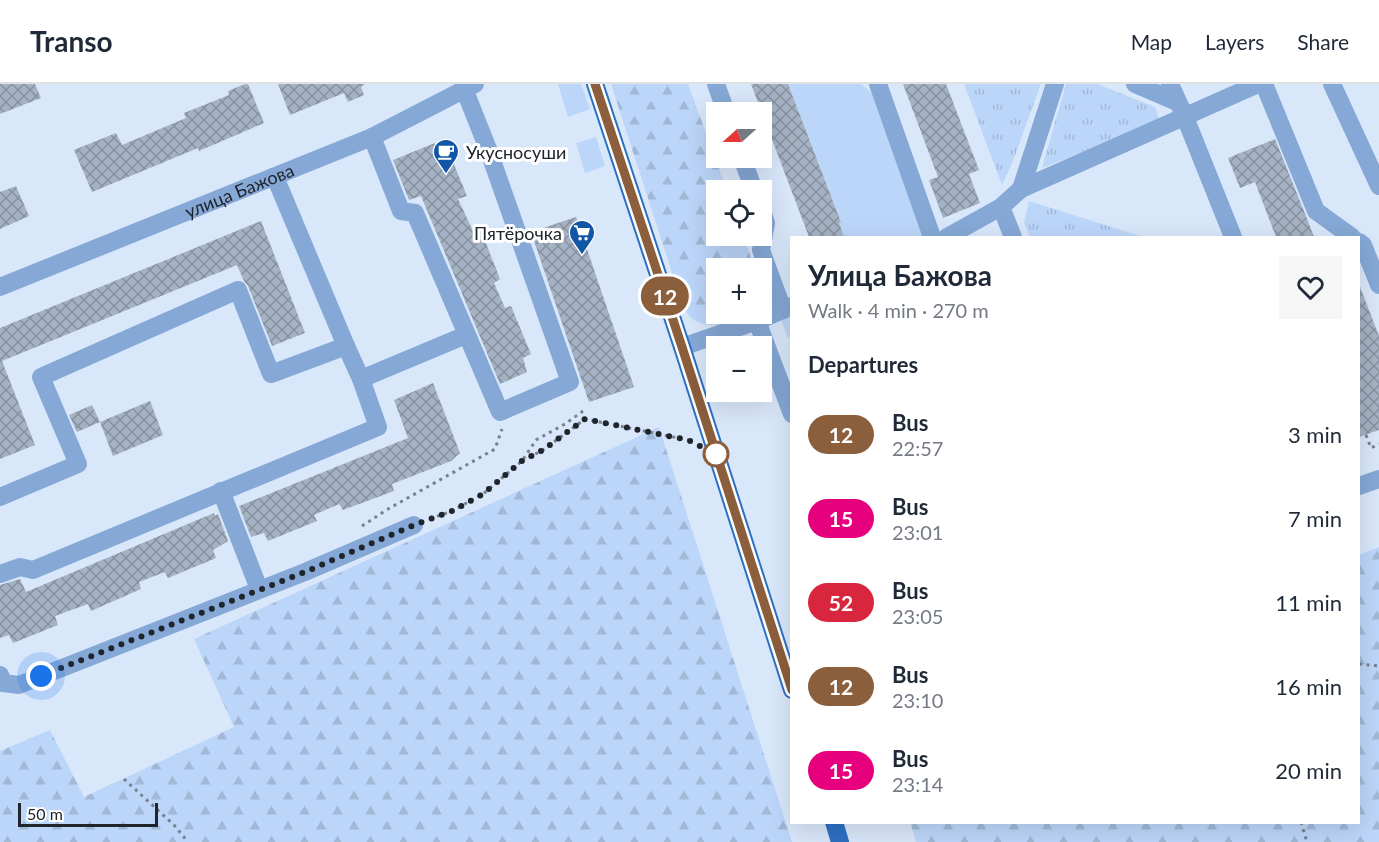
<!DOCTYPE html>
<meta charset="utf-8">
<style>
:root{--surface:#fff;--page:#f6f6f7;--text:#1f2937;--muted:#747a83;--line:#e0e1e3}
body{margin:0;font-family:Lato,sans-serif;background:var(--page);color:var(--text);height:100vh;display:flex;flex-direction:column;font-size:22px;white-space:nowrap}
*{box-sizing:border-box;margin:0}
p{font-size:20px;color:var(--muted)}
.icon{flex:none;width:33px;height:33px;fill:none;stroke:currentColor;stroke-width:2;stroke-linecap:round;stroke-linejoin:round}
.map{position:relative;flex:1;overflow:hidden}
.panel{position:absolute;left:790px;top:152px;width:570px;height:588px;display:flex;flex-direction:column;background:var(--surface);border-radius:0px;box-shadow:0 6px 24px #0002}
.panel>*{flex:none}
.badge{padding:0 12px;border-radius:20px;font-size:21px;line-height:39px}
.needle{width:39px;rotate:249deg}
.buttons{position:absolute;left:706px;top:18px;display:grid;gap:12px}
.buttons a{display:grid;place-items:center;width:66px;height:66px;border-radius:0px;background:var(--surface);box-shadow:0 6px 24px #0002;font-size:30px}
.scale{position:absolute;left:18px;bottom:15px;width:140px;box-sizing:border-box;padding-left:6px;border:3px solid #20252c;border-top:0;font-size:16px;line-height:21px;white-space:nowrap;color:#20252c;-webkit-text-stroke:4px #fff;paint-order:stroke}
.you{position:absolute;width:30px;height:30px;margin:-15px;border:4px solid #fff;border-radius:50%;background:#1a73e8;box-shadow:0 0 0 9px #1a73e833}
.map>.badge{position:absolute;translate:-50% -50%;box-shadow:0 0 0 3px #fff}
h2{padding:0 18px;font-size:22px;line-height:54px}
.round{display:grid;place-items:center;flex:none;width:63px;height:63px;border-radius:0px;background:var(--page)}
.overview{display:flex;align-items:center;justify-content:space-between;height:102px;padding:0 18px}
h1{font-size:28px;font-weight:700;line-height:45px}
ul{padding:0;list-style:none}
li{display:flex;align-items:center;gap:18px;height:84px;padding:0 18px}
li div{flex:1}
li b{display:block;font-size:22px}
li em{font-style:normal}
li .badge{min-width:66px;font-weight:700;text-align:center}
header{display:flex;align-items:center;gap:36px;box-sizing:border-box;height:84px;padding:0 30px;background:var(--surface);border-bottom:2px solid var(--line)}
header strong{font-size:28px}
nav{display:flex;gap:33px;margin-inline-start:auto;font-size:21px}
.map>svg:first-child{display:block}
.grass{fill:#bcd6f9}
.forest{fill:url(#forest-firs)}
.park{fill:url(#park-tufts)}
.building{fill:url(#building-cross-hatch)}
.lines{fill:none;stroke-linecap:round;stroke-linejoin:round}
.path{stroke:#78818e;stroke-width:3;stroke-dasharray:3 4.5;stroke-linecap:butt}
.minor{stroke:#85a8d6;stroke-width:18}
.major{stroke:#2d70c2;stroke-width:18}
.line-casing{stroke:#fff;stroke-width:14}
.line{stroke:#8b5e3c;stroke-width:9}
.walk{stroke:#20252c;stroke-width:6;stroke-dasharray:0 10.8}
.stop-dot{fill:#fff;stroke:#8b5e3c;stroke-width:3}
.labels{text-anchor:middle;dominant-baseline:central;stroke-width:6;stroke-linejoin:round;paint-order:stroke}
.poi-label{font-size:18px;fill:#20252c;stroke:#fff;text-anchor:start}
.street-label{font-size:18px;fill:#20252c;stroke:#fff}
</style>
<header>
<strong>Transo</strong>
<nav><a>Map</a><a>Layers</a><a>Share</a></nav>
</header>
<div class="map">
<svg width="1379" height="758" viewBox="0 0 1379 758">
<defs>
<pattern id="forest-firs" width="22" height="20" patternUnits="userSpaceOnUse" patternTransform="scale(1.5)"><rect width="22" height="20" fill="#bcd6f9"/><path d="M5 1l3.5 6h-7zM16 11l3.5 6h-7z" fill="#a1b8d6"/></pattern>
<pattern id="park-tufts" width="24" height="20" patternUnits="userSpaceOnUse" patternTransform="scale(1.5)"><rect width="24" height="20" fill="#bcd6f9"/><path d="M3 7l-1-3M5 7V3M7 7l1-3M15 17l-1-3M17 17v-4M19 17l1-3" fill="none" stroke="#a1b8d6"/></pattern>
<pattern id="building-cross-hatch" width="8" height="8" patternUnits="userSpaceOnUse" patternTransform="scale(1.5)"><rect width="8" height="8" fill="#a5b2c4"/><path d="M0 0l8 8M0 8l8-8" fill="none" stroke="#86919f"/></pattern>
</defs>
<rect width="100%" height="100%" fill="#d9e7fa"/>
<g class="grass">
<polygon points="558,0 581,0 590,25 568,33"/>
<polygon points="788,0 861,0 880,16 929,153 844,153 839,139 841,137"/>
<polygon points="596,53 605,82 585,89 576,59"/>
<polygon points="792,228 792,252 788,254 780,233"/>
</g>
<g class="forest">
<path d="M 611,0 L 688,0 L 727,106 L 717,106 L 717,152 L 743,152 L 755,184 L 717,184 L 717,230 L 752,230 C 735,236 712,248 694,236 C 691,234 687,229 684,226 Z"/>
<polygon points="659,343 792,758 0,758 0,667 50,646 84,713 234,643 194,555"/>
<polygon points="1379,463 1379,758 916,758 910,738 1359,738 1359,471"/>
</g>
<g class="park">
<polygon points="964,0 1041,0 1013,77 1002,101"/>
<polygon points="1066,0 1097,0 1155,23 1160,37 1042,84"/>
<polygon points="1029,117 1143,153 1030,153 1024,139"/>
</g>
<g class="building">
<polygon points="0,0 35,0 41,14 0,30"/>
<polygon points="245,0 248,0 264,39 199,67 198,64 92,108 74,66 116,49 122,61 186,34 184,29 229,11 228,7"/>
<polygon points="278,0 365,0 361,3 364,11 348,18 344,9 290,31"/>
<polygon points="751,0 788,0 841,138 839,139 844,153 809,153"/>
<polygon points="903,0 946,0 979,86 969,90 980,119 943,134 929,96 938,93"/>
<polygon points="1275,55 1306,132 1314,153 1276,153 1255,98 1240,104 1228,74"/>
<polygon points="435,59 439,69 448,66 467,112 458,115 473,147 480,144 500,195 494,199 505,224 511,222 531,270 523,274 527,288 500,300 421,112 409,116 393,76"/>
<polygon points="16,102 29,132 0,145 0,108"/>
<polygon points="576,133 634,303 589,318 531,148"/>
<polygon points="261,137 305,249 272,262 248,202 244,197 237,181 2,277 35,361 0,375 0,244"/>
<polygon points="1359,203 1360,203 1379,252 1379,346 1359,353"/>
<polygon points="433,299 460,369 451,377 392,400 394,407 343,426 339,420 314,431 317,437 268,457 264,449 251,453 239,422 408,354 394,316"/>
<polygon points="150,317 163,351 113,372 100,338"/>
<polygon points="92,321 100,338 77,348 69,331"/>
<polygon points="214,429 215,432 218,430 228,457 213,466 216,474 168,494 165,488 139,498 141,505 91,527 88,520 55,532 58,541 13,559 9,551 0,554 0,501 20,495 26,508"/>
</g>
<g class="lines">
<g class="path">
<polyline points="1366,351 1371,364 1379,360"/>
<polyline points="522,377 543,366 585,335 688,356"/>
<polyline points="430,435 452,427 483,410 522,377 536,356 565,340 583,327"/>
<polyline points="362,442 388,425 495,365 502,345"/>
<polyline points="1359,580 1379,582"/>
<polyline points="124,695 174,741 188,758"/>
<polyline points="1301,738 1307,758"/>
</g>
<g class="minor">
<polyline points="716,0 726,28"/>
<polyline points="878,0 932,153"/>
<polyline points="1135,0 1177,18"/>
<polyline points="1170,0 1185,33 1233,153"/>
<polyline points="1264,0 1316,127 1352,153"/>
<polyline points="1332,0 1379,102"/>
<polyline points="372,53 401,127 415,129 500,328 570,298 488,65 465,7"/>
<polyline points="742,74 754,106"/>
<polyline points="1021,105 1055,0"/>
<polyline points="1001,123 1013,153"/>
<polyline points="762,127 766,139 761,166 783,226"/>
<polyline points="947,153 1001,123 1021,105 1258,0"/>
<polyline points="1359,158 1363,161 1379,201"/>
<path id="s1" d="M 0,203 L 372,53 L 475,0"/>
<polyline points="757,237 792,330"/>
<polyline points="682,263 757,237 792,222"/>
<polyline points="361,295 466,251"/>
<polyline points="1359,402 1379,395"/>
<polyline points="221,407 259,505"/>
<polyline points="0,413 78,380 41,293 238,206 271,290 346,262"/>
<polyline points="0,490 20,483 33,486 378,343 361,295 346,262 278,100 273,93"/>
<polyline points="0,591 3,599 19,601 305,488 414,441"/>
</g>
<g class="major">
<polyline points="595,0 682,263 792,606"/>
<polyline points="834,738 840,758"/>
</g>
</g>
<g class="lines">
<defs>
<polyline id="line" points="595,0 682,263 792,606"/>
</defs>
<use href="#line" class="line-casing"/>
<use href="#line" class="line"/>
<polyline class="walk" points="41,592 305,488 414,441 452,427 483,410 522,377 543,366 585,335 688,356 716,370"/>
</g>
<defs>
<symbol id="cafe-pin" viewBox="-11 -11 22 30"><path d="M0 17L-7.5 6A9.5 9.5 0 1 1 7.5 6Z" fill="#1157a6" stroke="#fff"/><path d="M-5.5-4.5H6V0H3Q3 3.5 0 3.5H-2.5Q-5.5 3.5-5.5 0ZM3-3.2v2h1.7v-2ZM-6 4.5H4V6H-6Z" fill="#fff"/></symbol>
<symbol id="supermarket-pin" viewBox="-11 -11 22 30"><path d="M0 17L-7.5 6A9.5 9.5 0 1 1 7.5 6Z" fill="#1157a6" stroke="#fff"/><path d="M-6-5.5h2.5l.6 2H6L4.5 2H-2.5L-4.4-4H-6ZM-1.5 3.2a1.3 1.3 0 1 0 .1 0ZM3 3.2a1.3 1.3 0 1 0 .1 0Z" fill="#fff"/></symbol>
</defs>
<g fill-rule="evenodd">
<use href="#cafe-pin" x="431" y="53" width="30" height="40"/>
<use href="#supermarket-pin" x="567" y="134" width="30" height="40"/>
</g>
<circle class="stop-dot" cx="716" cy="370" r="12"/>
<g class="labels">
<g class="poi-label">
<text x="466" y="68">Укусносуши</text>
<text x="562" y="149" text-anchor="end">Пятёрочка</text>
</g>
<g class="street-label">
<text stroke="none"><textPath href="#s1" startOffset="258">улица Бажова</textPath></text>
</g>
</g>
</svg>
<div class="buttons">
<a><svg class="needle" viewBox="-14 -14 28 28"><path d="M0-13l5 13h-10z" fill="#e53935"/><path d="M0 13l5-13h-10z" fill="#747a83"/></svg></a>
<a><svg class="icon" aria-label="locate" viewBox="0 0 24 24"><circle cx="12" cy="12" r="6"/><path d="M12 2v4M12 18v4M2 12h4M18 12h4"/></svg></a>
<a>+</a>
<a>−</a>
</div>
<div class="scale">50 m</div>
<div class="you" style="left:41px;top:592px"></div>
<b class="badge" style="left:665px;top:212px;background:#8b5e3c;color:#fff">12</b>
<section class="panel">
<div class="overview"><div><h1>Улица Бажова</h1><p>Walk · 4 min · 270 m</p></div><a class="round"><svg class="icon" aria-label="heart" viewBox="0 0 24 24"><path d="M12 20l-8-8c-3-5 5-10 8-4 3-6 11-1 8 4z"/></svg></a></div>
<h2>Departures</h2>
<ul>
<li><span class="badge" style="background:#8b5e3c;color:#fff">12</span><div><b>Bus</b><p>22:57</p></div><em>3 min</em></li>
<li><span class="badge" style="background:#e6007e;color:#fff">15</span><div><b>Bus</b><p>23:01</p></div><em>7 min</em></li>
<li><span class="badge" style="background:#d7263d;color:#fff">52</span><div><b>Bus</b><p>23:05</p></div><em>11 min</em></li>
<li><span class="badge" style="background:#8b5e3c;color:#fff">12</span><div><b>Bus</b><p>23:10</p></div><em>16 min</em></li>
<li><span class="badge" style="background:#e6007e;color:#fff">15</span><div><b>Bus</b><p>23:14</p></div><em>20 min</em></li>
</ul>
</section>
</div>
